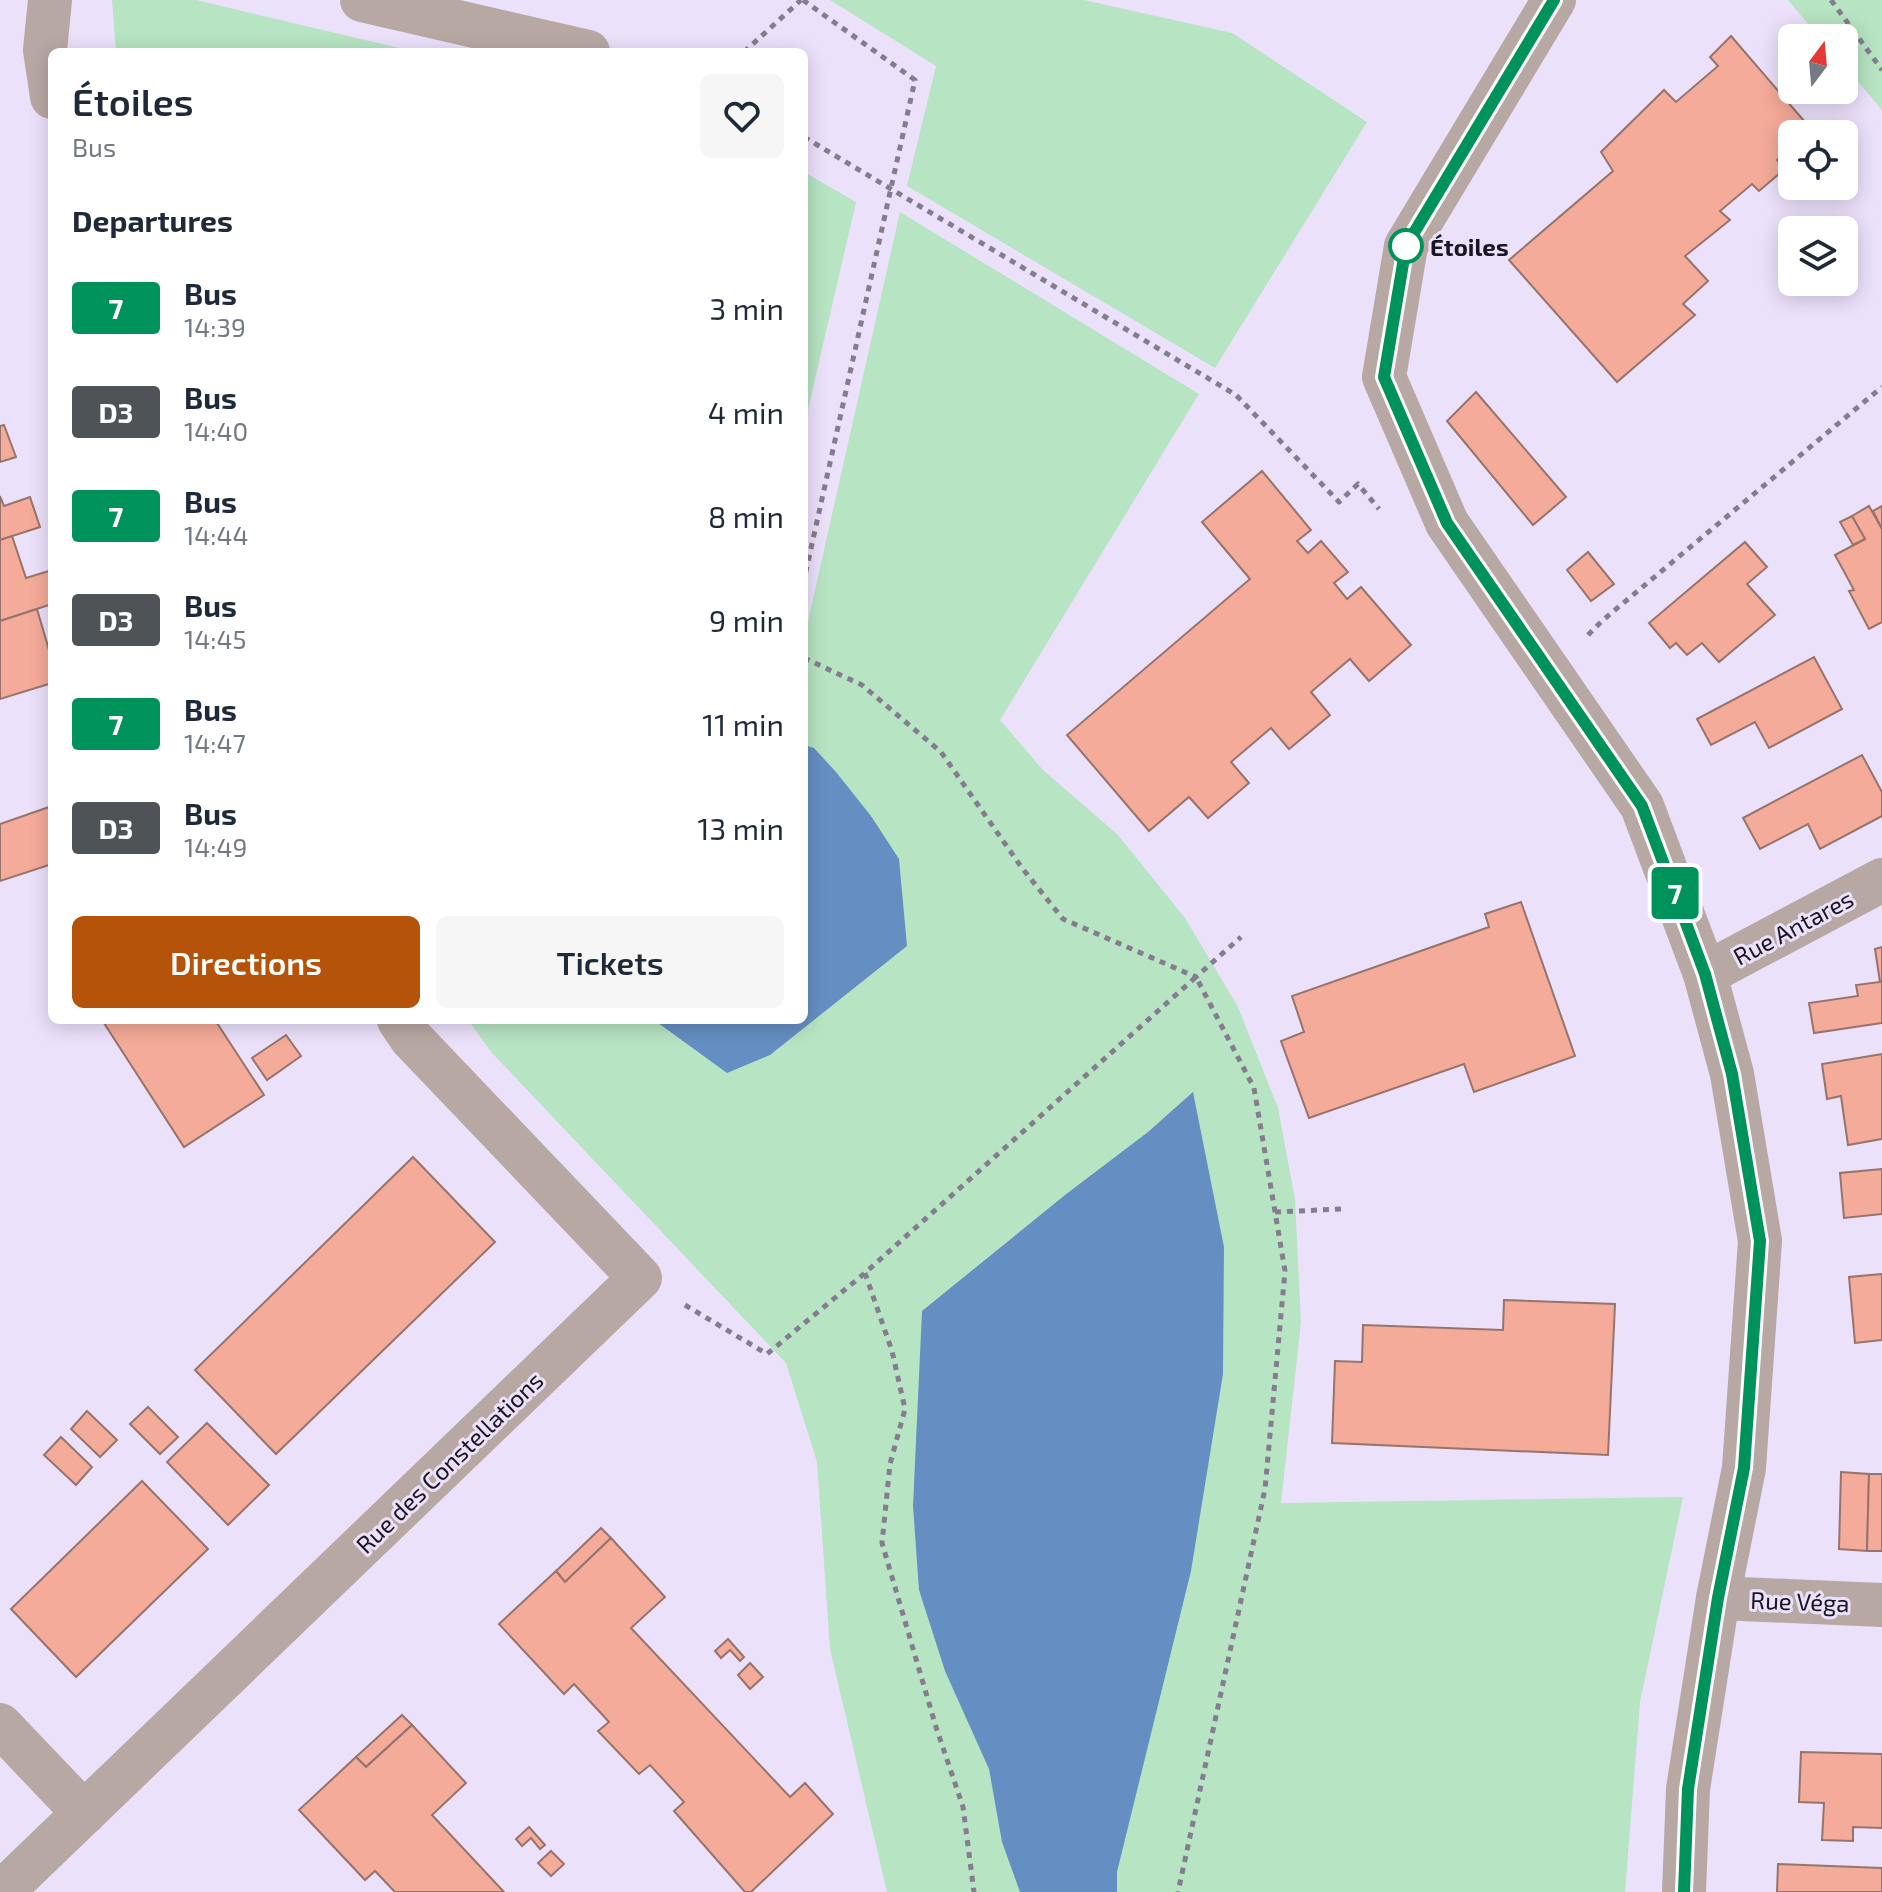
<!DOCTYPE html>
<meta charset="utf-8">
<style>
:root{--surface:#fff;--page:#f6f6f7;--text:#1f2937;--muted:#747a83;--accent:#b45309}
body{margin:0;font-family:"Exo 2",sans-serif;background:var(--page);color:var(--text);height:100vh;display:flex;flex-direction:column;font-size:30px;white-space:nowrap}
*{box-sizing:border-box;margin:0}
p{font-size:26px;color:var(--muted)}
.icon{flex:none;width:44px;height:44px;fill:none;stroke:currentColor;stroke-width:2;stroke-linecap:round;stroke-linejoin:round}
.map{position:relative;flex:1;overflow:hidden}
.details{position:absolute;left:48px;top:48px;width:760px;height:976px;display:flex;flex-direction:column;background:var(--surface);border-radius:12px;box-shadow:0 4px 20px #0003}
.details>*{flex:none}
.badge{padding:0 16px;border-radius:6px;font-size:28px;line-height:52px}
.needle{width:52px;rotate:16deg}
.buttons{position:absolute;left:1778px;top:24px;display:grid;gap:16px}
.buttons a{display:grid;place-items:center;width:80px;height:80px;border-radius:12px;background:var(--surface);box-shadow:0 4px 20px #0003;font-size:40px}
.map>.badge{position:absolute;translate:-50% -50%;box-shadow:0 0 0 4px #fff}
h2{padding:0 24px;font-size:30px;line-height:72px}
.round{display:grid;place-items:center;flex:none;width:84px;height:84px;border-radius:12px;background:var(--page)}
.summary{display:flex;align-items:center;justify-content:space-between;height:136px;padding:0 24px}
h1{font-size:38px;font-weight:600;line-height:60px}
.button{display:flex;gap:16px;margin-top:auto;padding:16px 24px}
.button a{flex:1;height:92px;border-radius:12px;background:var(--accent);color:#fff;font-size:32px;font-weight:600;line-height:92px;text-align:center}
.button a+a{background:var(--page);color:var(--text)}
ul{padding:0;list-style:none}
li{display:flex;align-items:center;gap:24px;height:104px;padding:0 24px}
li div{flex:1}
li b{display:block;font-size:30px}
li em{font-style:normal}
li .badge{min-width:88px;font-weight:700;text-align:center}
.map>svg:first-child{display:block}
.green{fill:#b7e4c3}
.water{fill:#658fc3}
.building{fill:#f5ab99;stroke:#96746c;stroke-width:2}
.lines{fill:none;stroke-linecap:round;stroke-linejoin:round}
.path{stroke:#857d8f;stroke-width:5;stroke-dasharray:6 6;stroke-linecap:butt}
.minor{stroke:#b8a8a3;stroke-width:44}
.line-casing{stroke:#fff;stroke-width:18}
.line{stroke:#00925b;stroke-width:12}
.stop-dot{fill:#fff;stroke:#00925b;stroke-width:4}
.labels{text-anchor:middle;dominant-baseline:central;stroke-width:6;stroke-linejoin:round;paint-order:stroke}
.stop-label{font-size:24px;font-weight:bold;fill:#1a1520;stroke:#ece1fb;text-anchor:start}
.street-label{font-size:24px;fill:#1a1520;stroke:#ece1fb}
</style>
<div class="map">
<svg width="1882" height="1892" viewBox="0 0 1882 1892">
<rect width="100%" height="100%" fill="#ece1fb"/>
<g class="green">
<polygon points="112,0 196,0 416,52 116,52"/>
<polygon points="830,0 1084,0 1232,33 1367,122 1215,368 907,186 936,66"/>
<polygon points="1788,0 1882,0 1882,110 1844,65 1844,38 1820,38"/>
<polygon points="804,172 856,202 804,427"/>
<polygon points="900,212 1199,394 1000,720 1043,770 1117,834 1185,918 1238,1007 1278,1108 1295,1199 1301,1322 1281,1503 1683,1497 1640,1702 1625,1892 887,1892 830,1649 817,1462 786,1363 492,1053 468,1020 804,1020 804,639"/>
</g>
<g class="water">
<polygon points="804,745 814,748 836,772 871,816 899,859 907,946 770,1055 727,1073 654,1020 804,1020"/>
<polygon points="1193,1092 1224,1247 1223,1374 1191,1571 1117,1872 1117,1892 1020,1892 1002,1842 989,1769 945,1671 919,1590 913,1506 922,1311 1065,1195 1148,1132"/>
</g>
<g class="building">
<polygon points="1731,36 1811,129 1806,134 1792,134 1792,147 1777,160 1786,168 1759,191 1752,184 1720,211 1730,220 1685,256 1708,281 1683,304 1695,315 1617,382 1509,260 1613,171 1601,152 1664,90 1676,102 1718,66 1710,57"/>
<polygon points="1476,392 1566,497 1533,525 1447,421"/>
<polygon points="4,425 16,457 0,462 0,426"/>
<polygon points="1262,471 1311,530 1297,541 1308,553 1321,541 1348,572 1334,583 1347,599 1361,587 1411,645 1369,681 1350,659 1311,692 1330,715 1289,749 1271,728 1231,762 1249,783 1208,818 1189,797 1149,831 1067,735 1250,579 1202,522"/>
<polygon points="0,496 4,506 30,497 40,527 0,540"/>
<polygon points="1869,506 1882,529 1882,622 1869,629 1849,591 1854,590 1835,555 1865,539 1852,516"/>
<polygon points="1882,506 1882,529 1873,511"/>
<polygon points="1852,516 1865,539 1853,545 1840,522"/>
<polygon points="12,536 26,578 52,570 52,604 0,621 0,540"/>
<polygon points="1745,542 1767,567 1747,584 1775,615 1719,662 1702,643 1687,655 1676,643 1670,648 1649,623"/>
<polygon points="1588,552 1614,584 1591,601 1567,570"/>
<polygon points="37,609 49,650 52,649 52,683 0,699 0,621"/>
<polygon points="1814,657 1842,709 1769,748 1755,722 1711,745 1697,719"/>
<polygon points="1862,755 1882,792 1882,816 1820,849 1808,824 1760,849 1743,818"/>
<polygon points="52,806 52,864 0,881 0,824"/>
<polygon points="1521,902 1575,1056 1474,1092 1464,1064 1309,1118 1281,1041 1304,1032 1292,996 1489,927 1485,914"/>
<polygon points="1882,947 1882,1023 1814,1033 1809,1003 1858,996 1856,985 1880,982 1875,949"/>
<polygon points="102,1020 215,1020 264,1095 184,1147"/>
<polygon points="286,1035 301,1056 267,1080 252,1058"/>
<polygon points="1882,1054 1882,1139 1848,1145 1841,1096 1827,1099 1822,1064"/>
<polygon points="413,1157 495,1242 276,1454 195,1370"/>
<polygon points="1882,1169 1882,1214 1844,1218 1840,1173"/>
<polygon points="1882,1274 1882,1340 1855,1343 1849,1277"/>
<polygon points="1504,1300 1615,1304 1608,1455 1332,1443 1335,1361 1362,1362 1363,1325 1503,1330"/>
<polygon points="148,1407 178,1437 160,1454 130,1424"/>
<polygon points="87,1411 117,1440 100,1457 71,1429"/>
<polygon points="207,1423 269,1485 228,1525 167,1462"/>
<polygon points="61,1437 92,1467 76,1485 44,1455"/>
<polygon points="1841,1472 1869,1474 1867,1551 1839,1549"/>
<polygon points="1869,1474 1882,1474 1882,1551 1867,1551"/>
<polygon points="142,1481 208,1549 76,1677 11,1609"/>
<polygon points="601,1528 611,1538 565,1582 556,1571"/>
<polygon points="611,1538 665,1597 631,1628 790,1797 805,1783 833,1814 751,1892 745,1892 674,1811 684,1802 650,1765 639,1774 598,1731 609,1722 574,1684 564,1694 499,1624 556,1571 565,1582"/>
<polygon points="728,1639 744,1657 740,1661 730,1650 721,1658 715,1651"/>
<polygon points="750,1663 763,1677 750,1689 738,1675"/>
<polygon points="402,1715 412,1725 366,1767 356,1757"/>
<polygon points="412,1725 466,1783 432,1815 504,1892 395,1892 375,1871 365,1880 299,1810 356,1757 366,1767"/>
<polygon points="1801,1752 1882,1754 1882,1828 1853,1827 1853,1841 1822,1840 1824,1803 1799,1802"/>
<polygon points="529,1827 545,1845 540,1849 531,1838 522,1846 516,1839"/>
<polygon points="551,1851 564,1864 551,1876 538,1863"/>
<polygon points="1778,1864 1882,1868 1882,1892 1777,1892"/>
</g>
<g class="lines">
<g class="path">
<polyline points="803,0 915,80 804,580"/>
<polyline points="1831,0 1882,70"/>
<polyline points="744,52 801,0"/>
<polyline points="804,137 1236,395 1339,502 1358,484 1379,509"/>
<polyline points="1588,635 1603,620 1882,387"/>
<polyline points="804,658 862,685 941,752 1022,868 1063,919 1196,977 1241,937"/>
<polyline points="1275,1212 1342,1209"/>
<polyline points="865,1273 892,1351 905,1409 890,1464 882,1543 936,1727 963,1807 974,1892"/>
<polyline points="685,1305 767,1354 865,1273 1196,977 1254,1088 1285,1271 1265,1489 1178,1892"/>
</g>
<g class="minor">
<polyline points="50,0 45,50 52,97"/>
<polyline points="362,0 588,52"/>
<polyline points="1554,0 1406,246 1384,377 1447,523 1642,806 1705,974 1732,1074 1760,1241 1744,1468 1718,1598 1688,1789 1684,1892"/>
<polyline points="1705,974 1882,880"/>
<polyline points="1718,1598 1882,1605"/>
<polyline points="0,1725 84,1813"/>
<polyline points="7,1892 8,1886 640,1278 411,1038 399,1020"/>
</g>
</g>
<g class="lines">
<defs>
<polyline id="line" points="1554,0 1406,246 1384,377 1447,523 1642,806 1705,974 1732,1074 1760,1241 1744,1468 1718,1598 1688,1789 1684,1892"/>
</defs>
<use href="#line" class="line-casing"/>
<use href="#line" class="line"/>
</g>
<circle class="stop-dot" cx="1406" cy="246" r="16"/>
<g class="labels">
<g class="stop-label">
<text x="1430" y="246">Étoiles</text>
</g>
<g class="street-label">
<text transform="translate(1793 927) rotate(-28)">Rue Antares</text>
<text transform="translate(449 1462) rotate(-44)">Rue des Constellations</text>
<text transform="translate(1800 1601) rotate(2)">Rue Véga</text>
</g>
</g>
</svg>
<div class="buttons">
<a><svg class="needle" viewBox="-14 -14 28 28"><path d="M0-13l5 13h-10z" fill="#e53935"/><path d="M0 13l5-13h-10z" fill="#747a83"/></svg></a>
<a><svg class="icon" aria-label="locate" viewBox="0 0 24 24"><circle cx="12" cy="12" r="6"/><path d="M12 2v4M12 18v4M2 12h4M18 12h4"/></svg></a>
<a><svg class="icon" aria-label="layers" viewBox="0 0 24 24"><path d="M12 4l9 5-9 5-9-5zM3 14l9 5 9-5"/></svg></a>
</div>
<b class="badge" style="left:1675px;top:893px;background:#00925b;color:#fff">7</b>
<section class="details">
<div class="summary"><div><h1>Étoiles</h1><p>Bus</p></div><a class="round"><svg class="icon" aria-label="heart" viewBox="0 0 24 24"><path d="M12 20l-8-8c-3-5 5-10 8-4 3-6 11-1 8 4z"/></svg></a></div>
<h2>Departures</h2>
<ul>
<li><span class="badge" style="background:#00925b;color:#fff">7</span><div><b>Bus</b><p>14:39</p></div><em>3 min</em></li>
<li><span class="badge" style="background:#4d5357;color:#fff">D3</span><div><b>Bus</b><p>14:40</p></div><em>4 min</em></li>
<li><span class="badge" style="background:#00925b;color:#fff">7</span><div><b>Bus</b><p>14:44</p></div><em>8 min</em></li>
<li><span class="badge" style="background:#4d5357;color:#fff">D3</span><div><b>Bus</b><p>14:45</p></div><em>9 min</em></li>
<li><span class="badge" style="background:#00925b;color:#fff">7</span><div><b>Bus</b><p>14:47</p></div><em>11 min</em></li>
<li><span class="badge" style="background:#4d5357;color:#fff">D3</span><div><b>Bus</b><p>14:49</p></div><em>13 min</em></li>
</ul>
<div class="button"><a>Directions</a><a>Tickets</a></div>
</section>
</div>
